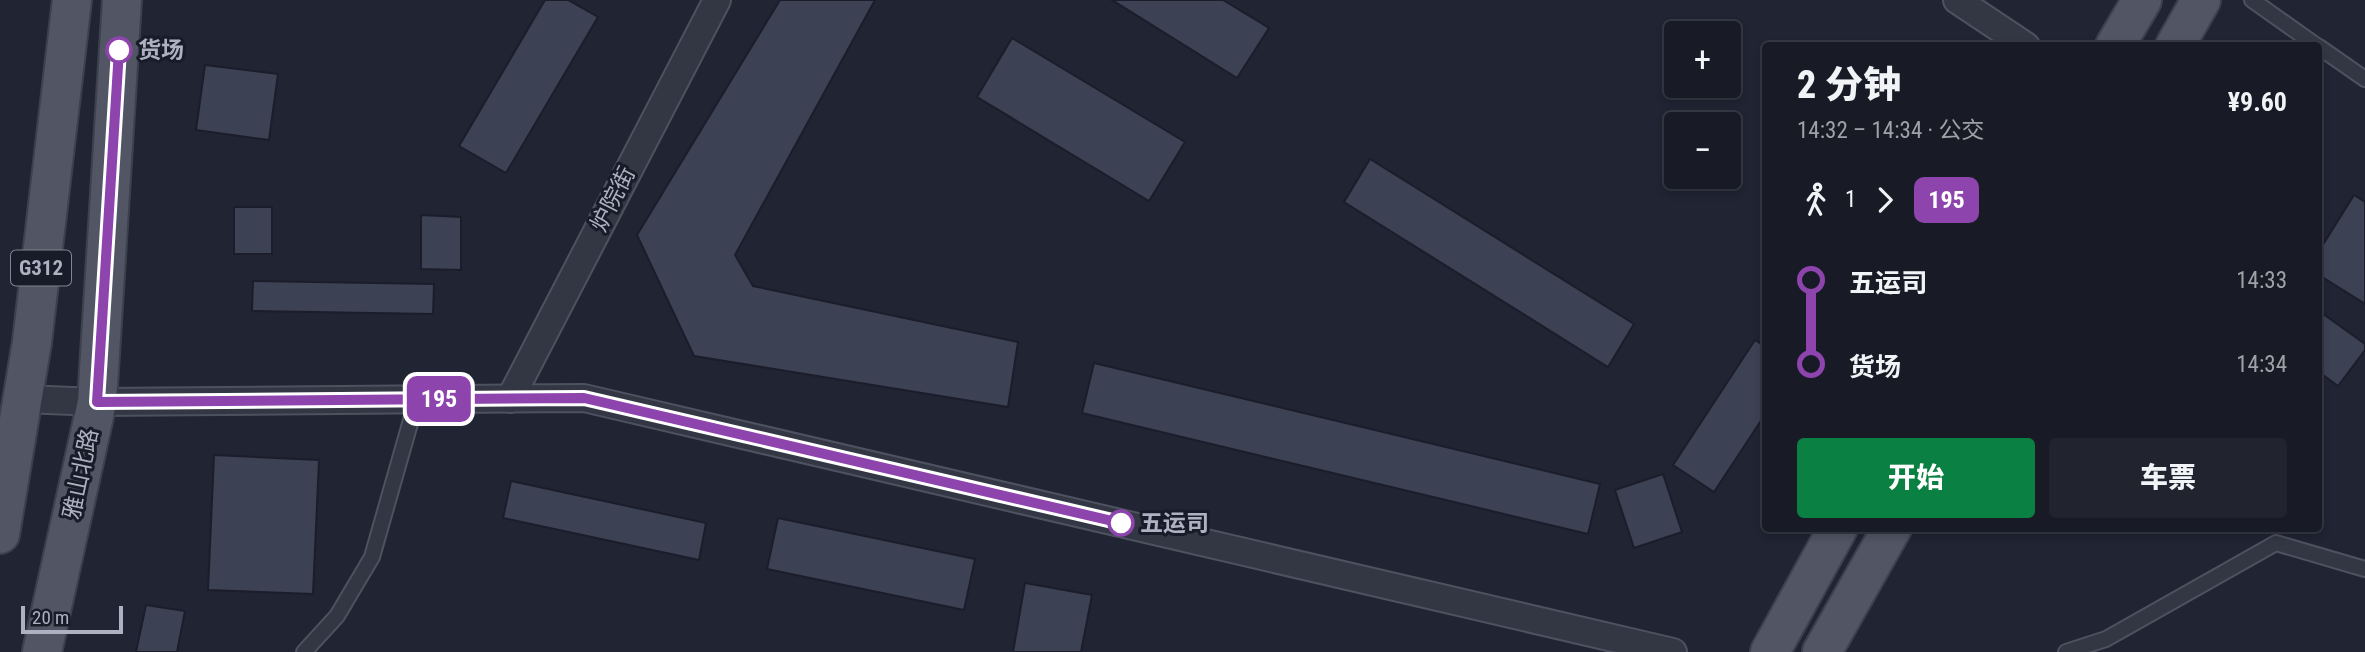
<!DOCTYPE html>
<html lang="zh">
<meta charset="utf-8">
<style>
:root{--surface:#181b26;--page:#21242e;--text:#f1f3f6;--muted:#9fa1a7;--line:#363943;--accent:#0b8043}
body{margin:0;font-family:"Roboto Condensed","Noto Sans SC",sans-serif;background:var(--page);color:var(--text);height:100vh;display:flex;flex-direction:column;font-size:26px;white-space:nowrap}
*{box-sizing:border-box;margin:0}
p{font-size:23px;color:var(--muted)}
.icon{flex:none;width:38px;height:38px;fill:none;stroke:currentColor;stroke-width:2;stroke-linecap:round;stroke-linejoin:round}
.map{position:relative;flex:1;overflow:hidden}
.drawer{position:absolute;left:1762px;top:42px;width:560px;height:490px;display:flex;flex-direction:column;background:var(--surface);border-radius:7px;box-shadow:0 4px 10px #0003,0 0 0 2px var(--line)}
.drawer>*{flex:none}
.badge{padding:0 14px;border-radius:10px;font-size:24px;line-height:46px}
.controls{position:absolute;left:1664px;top:21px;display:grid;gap:14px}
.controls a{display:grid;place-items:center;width:77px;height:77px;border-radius:7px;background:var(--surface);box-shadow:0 4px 10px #0003,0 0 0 2px var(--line);font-size:35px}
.scale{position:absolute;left:21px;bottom:18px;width:102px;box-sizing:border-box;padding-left:7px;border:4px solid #adb1c1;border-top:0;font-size:19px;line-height:24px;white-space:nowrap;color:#adb1c1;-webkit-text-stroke:5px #191c28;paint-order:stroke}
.map>.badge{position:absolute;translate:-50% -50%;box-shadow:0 0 0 4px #fff}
.legs{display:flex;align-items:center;gap:10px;height:77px;padding:0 35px;font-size:23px}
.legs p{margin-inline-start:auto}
.head{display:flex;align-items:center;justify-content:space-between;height:119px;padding:0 35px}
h1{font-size:38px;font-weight:800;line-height:52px}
.cta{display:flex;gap:14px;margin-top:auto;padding:14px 35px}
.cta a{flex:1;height:80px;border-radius:7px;background:var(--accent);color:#fff;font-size:28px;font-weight:800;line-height:80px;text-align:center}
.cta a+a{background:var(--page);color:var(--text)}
ul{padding:0 35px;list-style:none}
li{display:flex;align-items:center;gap:24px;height:84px;font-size:26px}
li i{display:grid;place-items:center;width:10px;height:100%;margin:0 9px;background:currentColor}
li i::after{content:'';width:18px;height:18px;margin:-9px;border:5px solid;border-radius:50%;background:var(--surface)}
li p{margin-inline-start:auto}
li:first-child i{background:linear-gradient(#0000 50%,currentColor 0)}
li:last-child i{background:linear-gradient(currentColor 50%,#0000 0)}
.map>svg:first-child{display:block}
.building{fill:#3d4154;stroke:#1b1e2a;stroke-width:2}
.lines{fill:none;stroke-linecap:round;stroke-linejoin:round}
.lane-casing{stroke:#4e515f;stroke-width:18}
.street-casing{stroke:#4e515f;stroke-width:30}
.primary-casing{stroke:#3d404d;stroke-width:42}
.lane{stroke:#333744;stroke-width:14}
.street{stroke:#333744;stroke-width:26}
.primary{stroke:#515564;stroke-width:38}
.line-1-casing{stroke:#fff;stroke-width:16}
.line-1{stroke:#8e44ad;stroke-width:10}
.stop-1-dot{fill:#fff;stroke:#8e44ad;stroke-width:3.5}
.labels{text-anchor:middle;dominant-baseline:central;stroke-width:6;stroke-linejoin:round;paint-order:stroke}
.shield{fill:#191c28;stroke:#818493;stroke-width:2}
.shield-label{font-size:21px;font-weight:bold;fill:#adb1c1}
.stop-label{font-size:23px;font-weight:bold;fill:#adb1c1;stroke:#191c28;text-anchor:start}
.street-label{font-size:23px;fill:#adb1c1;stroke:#191c28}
</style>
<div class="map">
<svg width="2365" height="652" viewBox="0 0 2365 652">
<rect width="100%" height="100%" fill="#202433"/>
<g class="building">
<polygon points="545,0 568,0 598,17 506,173 459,146"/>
<polygon points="780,0 875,0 735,255 753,286 1018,342 1008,407 694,356 637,235"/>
<polygon points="1112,0 1223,0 1269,28 1237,78"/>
<polygon points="1012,38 1185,142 1149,201 977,97"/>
<polygon points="205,65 278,74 269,140 196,130"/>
<polygon points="1370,159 1634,324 1608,367 1344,202"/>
<polygon points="2354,195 2365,202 2365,304 2319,275 2319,251"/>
<rect x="234" y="207" width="38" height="47"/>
<polygon points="421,215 461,217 461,270 421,269"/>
<polygon points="253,281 434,284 433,314 252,311"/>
<polygon points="2319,311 2365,344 2365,350 2338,386 2319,372"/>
<polygon points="1755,340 1766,347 1766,413 1714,492 1673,465"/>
<polygon points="1094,363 1600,484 1588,534 1082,413"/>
<polygon points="214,455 319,460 313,594 208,590"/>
<polygon points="1663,474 1682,532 1634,548 1615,490"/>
<polygon points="511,481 706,523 699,560 503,518"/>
<polygon points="778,518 975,559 964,610 767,569"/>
<polygon points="1025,583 1092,595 1081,652 1013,652"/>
<polygon points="146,605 185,611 177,652 136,652"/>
</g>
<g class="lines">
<defs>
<g id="lane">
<polyline points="2252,0 2317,46"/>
<polyline points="2319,47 2365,79"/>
<polyline points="304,652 337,616 372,557 417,399"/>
<polyline points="2066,652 2106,639 2276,543 2365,569"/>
</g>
<g id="street">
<polyline points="1957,0 2026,46"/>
<polyline points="24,399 97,402 584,398 1673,652"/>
<polyline points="510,399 717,0"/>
</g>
<g id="primary">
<polyline points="2115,46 2142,0"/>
<polyline points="2175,46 2201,0"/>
<polyline points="0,534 32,342 72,0"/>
<polyline points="42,652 97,402 122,0"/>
<polyline points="1770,652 1838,528"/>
<polyline points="1822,652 1892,528"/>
</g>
</defs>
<use href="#lane" class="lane-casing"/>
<use href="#street" class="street-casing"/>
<use href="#primary" class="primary-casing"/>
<use href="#lane" class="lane"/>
<use href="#street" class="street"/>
<use href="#primary" class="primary"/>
</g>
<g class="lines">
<defs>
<polyline id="line-1" points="119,50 97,402 584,398 1121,523"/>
</defs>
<use href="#line-1" class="line-1-casing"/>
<use href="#line-1" class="line-1"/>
</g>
<g class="stop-1-dot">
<circle cx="119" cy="50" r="12"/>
<circle cx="1121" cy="523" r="12"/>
</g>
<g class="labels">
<rect class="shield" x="11" y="250.5" width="60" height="35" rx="5"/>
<g class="shield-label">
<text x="41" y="268">G312</text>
</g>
<g class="stop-label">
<text x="138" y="50">货场</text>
<text x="1140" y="523">五运司</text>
</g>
<g class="street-label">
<text transform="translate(613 199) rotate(-63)">炉院街</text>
<text transform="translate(81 474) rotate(-78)">雅山北路</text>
</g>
</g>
</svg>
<div class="controls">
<a>+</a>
<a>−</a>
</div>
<div class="scale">20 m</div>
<b class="badge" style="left:439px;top:399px;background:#8e44ad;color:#fff">195</b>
<section class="drawer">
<div class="head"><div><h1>2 分钟</h1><p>14:32 – 14:34 · 公交</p></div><b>¥9.60</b></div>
<div class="legs"><svg class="icon" aria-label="walk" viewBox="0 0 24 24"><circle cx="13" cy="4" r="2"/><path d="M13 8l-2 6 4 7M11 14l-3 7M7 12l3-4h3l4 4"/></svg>1<svg class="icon" aria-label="forward" viewBox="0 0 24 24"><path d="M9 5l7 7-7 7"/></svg><b class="badge" style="background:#8e44ad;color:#fff">195</b></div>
<ul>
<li><i style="color:#8e44ad"></i><b>五运司</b><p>14:33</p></li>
<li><i style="color:#8e44ad"></i><b>货场</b><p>14:34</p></li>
</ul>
<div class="cta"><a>开始</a><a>车票</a></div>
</section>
</div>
